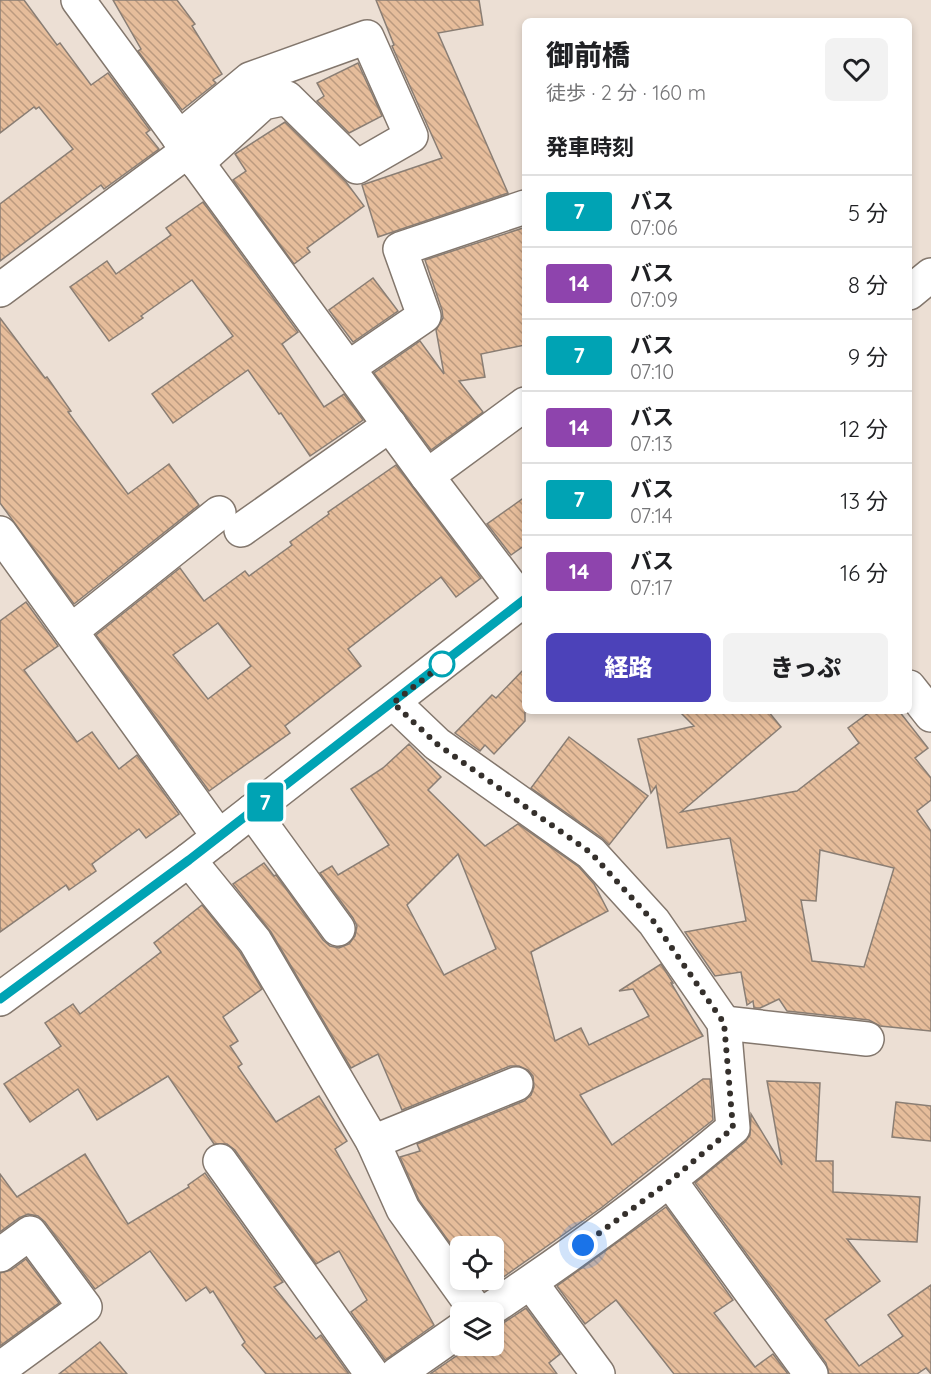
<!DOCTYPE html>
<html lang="ja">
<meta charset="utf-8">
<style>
:root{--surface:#fff;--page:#f2f2f2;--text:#202124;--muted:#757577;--line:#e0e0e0;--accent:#4c42b9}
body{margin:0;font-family:Quicksand,"Noto Sans JP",sans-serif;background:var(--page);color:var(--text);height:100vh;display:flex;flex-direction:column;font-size:22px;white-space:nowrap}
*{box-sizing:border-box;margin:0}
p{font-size:20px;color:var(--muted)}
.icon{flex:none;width:33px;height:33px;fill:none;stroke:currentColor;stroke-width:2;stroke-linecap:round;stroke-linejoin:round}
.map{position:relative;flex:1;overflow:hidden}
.side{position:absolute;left:522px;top:18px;width:390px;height:696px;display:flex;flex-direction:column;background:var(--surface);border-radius:9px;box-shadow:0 3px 9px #0003}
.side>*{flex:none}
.badge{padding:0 12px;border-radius:4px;font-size:21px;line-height:39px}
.controls{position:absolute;left:450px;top:1236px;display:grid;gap:12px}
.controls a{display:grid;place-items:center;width:54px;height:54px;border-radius:9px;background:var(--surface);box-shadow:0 3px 9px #0003;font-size:30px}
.you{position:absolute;width:30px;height:30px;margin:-15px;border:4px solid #fff;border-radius:50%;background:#1a73e8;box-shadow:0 0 0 9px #1a73e833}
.map>.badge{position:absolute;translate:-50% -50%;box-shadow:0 0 0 3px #fff}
h2{padding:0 24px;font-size:22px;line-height:54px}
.round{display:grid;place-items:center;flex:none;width:63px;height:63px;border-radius:9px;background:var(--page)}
.headline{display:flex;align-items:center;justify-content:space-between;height:102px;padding:0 24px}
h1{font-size:28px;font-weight:800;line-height:45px}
.cta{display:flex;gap:12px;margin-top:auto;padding:12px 24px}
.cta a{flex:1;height:69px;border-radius:9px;background:var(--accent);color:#fff;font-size:24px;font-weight:800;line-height:69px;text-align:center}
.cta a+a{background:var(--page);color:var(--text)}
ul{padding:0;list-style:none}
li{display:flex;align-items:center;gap:18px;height:72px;padding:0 24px;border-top:2px solid var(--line)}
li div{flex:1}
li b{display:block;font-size:22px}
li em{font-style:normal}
li .badge{min-width:66px;font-weight:700;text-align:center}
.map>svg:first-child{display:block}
.building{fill:url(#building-back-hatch);stroke:#8a7e74;stroke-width:1.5;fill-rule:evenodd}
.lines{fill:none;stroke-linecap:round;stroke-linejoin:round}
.street-casing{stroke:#83776d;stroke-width:36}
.secondary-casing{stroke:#83776d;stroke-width:36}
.street{stroke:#fff;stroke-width:33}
.secondary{stroke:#fff;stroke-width:33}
.line-casing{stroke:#fff;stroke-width:14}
.line{stroke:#00a3b4;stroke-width:9}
.walk{stroke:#35302c;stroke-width:6;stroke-dasharray:0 10.8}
.stop-dot{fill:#fff;stroke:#00a3b4;stroke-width:3}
</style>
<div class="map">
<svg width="931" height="1374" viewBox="0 0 931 1374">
<defs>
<pattern id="building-back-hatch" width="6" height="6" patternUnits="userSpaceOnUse" patternTransform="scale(1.5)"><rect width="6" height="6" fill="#e6bd9b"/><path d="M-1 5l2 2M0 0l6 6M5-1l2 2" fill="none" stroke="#bb9a7f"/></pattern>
</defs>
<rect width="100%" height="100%" fill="#ecdfd4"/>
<g class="building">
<polygon points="0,0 24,0 57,45 60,43 91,85 108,73 150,130 146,133 159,149 104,189 101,185 0,261 0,204 73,149 39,107 36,109 34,107 0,133"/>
<polygon points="113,0 177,0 195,24 192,26 222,74 213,80 216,83 182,110 138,51 141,49"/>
<polygon points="376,0 479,0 483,25 438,33 508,193 378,237 362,185 442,158 392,46 394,45"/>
<polygon points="358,63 382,116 349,133 317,101 324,96 317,83"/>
<polygon points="285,122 346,182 364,206 307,248 310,252 294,264 233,180 246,171 235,154"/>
<polygon points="203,202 298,332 282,344 324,407 344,394 363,420 310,456 281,413 279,414 248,370 173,423 152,394 233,336 192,280 141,316 143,318 109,341 70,287 107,261 116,274 171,235 166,228"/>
<polygon points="523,228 525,233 525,345 481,354 485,377 459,381 483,412 431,450 374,373 420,341 444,374 436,330 443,318 442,310 425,260"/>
<polygon points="373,278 398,311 353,342 329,310"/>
<polygon points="0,318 45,378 47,377 71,411 68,412 128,494 169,464 199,505 74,604 0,503"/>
<path d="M 396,465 L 481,578 L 456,597 L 441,577 L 348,649 L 361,666 L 285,726 L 290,733 L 209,791 L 96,635 L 180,568 L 204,601 L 245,571 L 249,576 L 292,545 L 290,542 L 329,514 L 328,512 ZM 218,623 L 251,666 L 208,699 L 173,655 Z"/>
<polygon points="525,497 525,545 511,555 487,524"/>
<polygon points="26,602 58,646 24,670 77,742 92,732 119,769 137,755 179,814 146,838 139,829 92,864 96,871 69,890 66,885 0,932 0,621"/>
<polygon points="525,668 525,721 494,754 485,745 480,751 455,733 492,695 496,698"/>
<path d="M 679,711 L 768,711 L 781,727 L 681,812 L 797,791 L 859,743 L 848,728 L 871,711 L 899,711 L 928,748 L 915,758 L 931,778 L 931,800 L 917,811 L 931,831 L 931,1031 L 880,1026 L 869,1020 L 787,1011 L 779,999 L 760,1008 L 754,1008 L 753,1001 L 747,1005 L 741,972 L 715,976 L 685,932 L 746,921 L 730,838 L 667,848 L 656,786 L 651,793 L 638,739 L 694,726 ZM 820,850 L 894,868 L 864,967 L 812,961 L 801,900 L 816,901 Z"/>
<polygon points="569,737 648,796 609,845 602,838 531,788"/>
<path d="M 409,744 L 441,777 L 428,790 L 485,846 L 518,824 L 579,867 L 594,884 L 608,911 L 531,952 L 555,1041 L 581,1028 L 589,1045 L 649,1016 L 633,989 L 619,991 L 661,964 L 673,983 L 671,983 L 703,1036 L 580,1095 L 612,1145 L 703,1079 L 710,1079 L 713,1120 L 601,1208 L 485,1290 L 477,1280 L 494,1280 L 494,1246 L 460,1246 L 460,1257 L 419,1200 L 400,1157 L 420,1151 L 417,1144 L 524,1101 L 531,1095 L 534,1087 L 533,1076 L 528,1070 L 519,1066 L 510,1066 L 402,1110 L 378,1054 L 351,1068 L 271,932 L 233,884 L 264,863 L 274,876 L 276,875 L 323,940 L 330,946 L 339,948 L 349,944 L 355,936 L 357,926 L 353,918 L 320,873 L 332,866 L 338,875 L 389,845 L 351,789 L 383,768 ZM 458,854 L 496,949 L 444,975 L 407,905 Z"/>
<polygon points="202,905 240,952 262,989 223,1017 238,1041 230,1046 242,1064 238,1067 276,1122 319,1096 347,1141 335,1149 434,1325 385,1360 351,1312 367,1300 339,1251 316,1264 235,1150 227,1144 214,1144 168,1076 97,1120 78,1089 30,1122 4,1084 61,1046 45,1023 73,1004 80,1014 161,952 154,943"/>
<polygon points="767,1081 820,1083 816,1161 833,1161 833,1192 920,1197 917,1242 847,1239 880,1281 825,1320 859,1366 903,1336 888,1315 931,1285 931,1374 926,1368 917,1374 829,1374 826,1363 695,1183 745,1142 750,1135 751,1114 782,1165"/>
<polygon points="896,1102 931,1106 931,1141 892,1137"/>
<polygon points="85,1154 128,1224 189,1187 188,1185 205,1173 283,1282 274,1287 316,1339 321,1335 349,1374 266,1374 242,1345 245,1342 213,1291 210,1293 206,1287 186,1301 150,1251 95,1289 45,1222 38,1216 28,1214 19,1218 0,1232 0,1174 17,1197"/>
<polygon points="666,1207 733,1300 714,1313 755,1367 773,1354 788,1374 674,1374 616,1300 585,1324 557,1286"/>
<polygon points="26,1259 59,1303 0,1346 0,1273 11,1270"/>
<polygon points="526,1308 560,1354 549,1363 557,1374 430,1374 471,1346 494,1346 494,1329"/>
<polygon points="100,1342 127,1374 59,1374"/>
</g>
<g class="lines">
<defs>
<g id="street">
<polyline points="78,0 427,476 522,601"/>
<polyline points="179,138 250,79 367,37 411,136 357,167 287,98 263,103 197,163"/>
<polyline points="0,290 189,150"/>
<polyline points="348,368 424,316 400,249 525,207"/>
<polyline points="427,476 525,404"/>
<polyline points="241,530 390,425"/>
<polyline points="0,533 219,837"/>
<polyline points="71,631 219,513"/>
<polyline points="909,687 931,715"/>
<path d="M 394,703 L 437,744 L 591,853 L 654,922 L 724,1023 L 733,1128 C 655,1194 572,1255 486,1312"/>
<polyline points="252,811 338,929"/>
<polyline points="189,860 255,941 373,1142 403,1209 477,1312"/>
<polyline points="724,1023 867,1039"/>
<polyline points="373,1142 516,1084"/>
<polyline points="220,1161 372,1374"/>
<polyline points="670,1181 811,1374"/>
<polyline points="0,1255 30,1233 85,1307 0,1369"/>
<polyline points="531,1283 598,1374"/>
<polyline points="397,1374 460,1330"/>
</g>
<g id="secondary">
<polyline points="909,293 931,275"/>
<polyline points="0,999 189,860 525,599"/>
</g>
</defs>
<use href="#street" class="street-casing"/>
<use href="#secondary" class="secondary-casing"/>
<use href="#street" class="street"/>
<use href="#secondary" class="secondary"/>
</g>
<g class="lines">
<defs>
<polyline id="line" points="0,999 189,860 525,599"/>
</defs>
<use href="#line" class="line-casing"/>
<use href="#line" class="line"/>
<polyline class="walk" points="442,664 449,659 393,703 437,744 591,853 654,922 724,1023 733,1128 670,1181 583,1245"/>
</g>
<circle class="stop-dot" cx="442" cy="664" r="12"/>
</svg>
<div class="controls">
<a><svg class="icon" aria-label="locate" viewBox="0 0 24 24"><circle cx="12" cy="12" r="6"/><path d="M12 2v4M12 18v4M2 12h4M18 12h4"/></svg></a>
<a><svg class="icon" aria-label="layers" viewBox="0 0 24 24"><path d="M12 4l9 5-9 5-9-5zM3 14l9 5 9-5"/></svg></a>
</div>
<div class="you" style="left:583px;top:1245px"></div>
<b class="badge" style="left:265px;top:802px;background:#00a3b4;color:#fff">7</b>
<section class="side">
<div class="headline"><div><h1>御前橋</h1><p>徒歩 · 2 分 · 160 m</p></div><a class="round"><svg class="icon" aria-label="heart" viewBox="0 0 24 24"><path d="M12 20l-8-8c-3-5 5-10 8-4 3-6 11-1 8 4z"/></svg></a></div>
<h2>発車時刻</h2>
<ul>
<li><span class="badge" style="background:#00a3b4;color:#fff">7</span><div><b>バス</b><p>07:06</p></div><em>5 分</em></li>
<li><span class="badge" style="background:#8e44ad;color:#fff">14</span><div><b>バス</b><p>07:09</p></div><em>8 分</em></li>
<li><span class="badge" style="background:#00a3b4;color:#fff">7</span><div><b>バス</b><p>07:10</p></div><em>9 分</em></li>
<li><span class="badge" style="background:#8e44ad;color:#fff">14</span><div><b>バス</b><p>07:13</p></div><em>12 分</em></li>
<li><span class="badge" style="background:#00a3b4;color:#fff">7</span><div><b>バス</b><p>07:14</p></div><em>13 分</em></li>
<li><span class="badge" style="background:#8e44ad;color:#fff">14</span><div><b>バス</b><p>07:17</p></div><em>16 分</em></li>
</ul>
<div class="cta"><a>経路</a><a>きっぷ</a></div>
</section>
</div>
